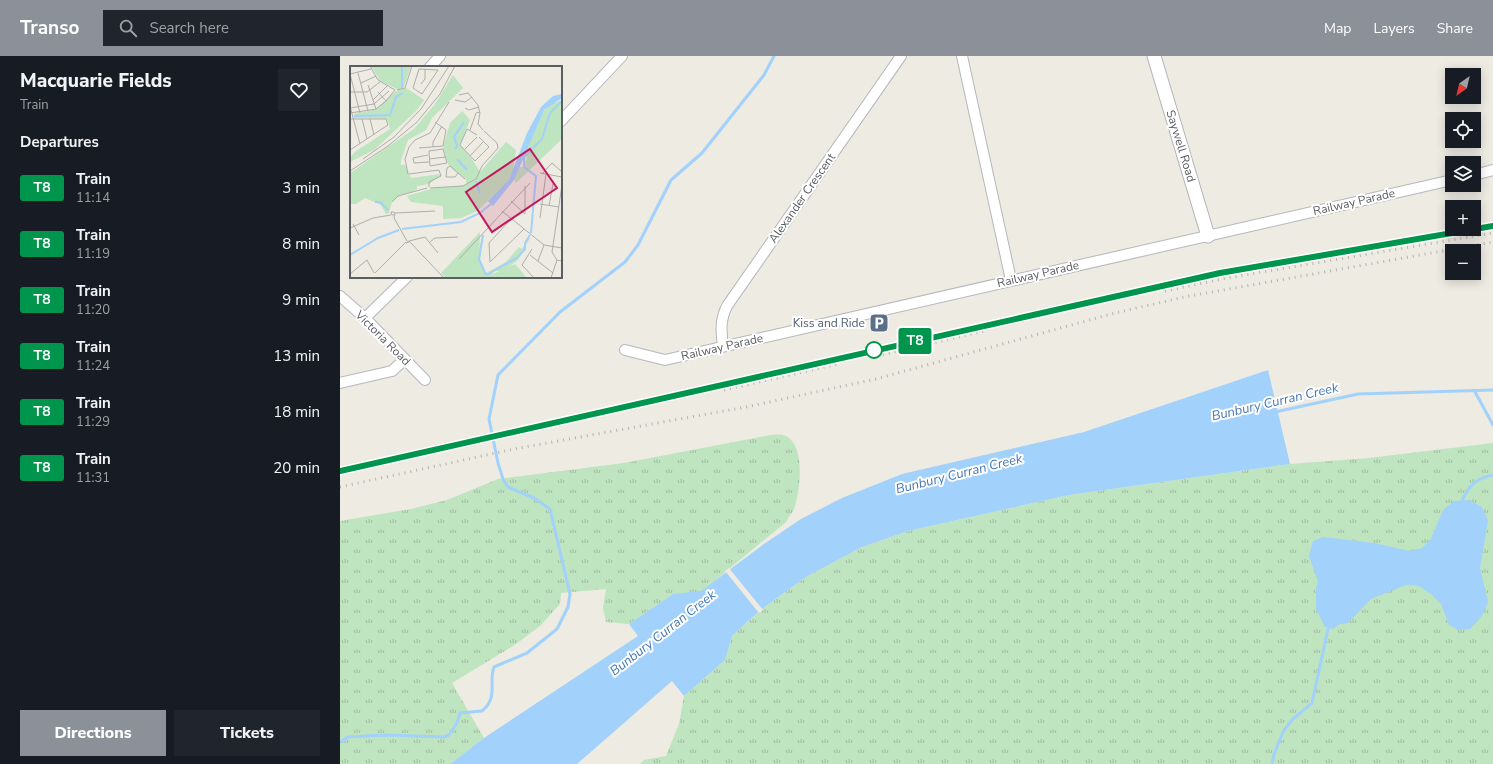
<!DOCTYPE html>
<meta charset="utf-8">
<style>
:root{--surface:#171b24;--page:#20242c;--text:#f1f3f6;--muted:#9ea1a6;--accent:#8c9099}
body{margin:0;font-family:"Nunito Sans",sans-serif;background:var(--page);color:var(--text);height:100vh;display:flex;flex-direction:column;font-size:15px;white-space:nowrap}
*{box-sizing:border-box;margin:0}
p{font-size:13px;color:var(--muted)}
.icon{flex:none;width:22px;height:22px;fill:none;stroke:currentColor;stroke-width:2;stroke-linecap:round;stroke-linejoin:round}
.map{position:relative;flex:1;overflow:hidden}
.side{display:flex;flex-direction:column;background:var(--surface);width:340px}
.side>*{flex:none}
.badge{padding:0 8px;border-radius:3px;font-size:14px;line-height:26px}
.needle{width:26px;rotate:214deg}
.tools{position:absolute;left:1105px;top:12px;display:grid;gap:8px}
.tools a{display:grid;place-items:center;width:36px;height:36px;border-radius:0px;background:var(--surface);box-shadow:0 2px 10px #0003;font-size:20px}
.map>.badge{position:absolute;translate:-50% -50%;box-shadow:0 0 0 2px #fff}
h2{padding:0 20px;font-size:15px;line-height:36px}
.round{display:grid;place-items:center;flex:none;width:42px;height:42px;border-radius:0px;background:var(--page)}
.head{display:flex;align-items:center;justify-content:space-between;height:68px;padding:0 20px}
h1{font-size:19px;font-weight:800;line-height:30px}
.primary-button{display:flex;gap:8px;margin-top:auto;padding:8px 20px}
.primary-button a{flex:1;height:46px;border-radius:0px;background:var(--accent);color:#fff;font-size:16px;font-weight:800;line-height:46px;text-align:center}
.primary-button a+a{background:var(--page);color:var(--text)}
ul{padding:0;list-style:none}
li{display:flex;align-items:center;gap:12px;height:56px;padding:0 20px}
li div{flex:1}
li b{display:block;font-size:15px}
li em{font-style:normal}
li .badge{min-width:44px;font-weight:700;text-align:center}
header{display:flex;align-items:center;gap:24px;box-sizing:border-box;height:56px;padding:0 20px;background:var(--accent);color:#fff}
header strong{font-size:19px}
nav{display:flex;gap:22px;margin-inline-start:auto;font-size:14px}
.search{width:280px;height:36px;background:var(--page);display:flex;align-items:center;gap:10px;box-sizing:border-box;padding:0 14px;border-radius:0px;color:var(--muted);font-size:15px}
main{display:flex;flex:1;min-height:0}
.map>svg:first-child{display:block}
.grass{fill:url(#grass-tufts)}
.water{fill:#a2d1fc}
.pier{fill:#edebe2}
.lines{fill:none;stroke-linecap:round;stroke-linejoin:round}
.stream{stroke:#a2d1fc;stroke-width:3}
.minor-casing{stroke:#b4b7bc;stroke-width:12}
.tertiary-casing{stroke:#b4b7bc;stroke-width:15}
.minor{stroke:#fff;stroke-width:10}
.tertiary{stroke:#fff;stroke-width:13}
.rail{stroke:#b3b4b4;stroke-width:3;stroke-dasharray:1 5;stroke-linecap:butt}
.line-casing{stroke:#fff;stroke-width:9}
.line{stroke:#00954c;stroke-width:6}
.stop-dot{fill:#fff;stroke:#00954c;stroke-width:2}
.labels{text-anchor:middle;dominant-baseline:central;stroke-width:4;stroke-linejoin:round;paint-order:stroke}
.street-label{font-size:12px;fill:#5a5d62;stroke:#fff}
.service-label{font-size:12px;fill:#4e5e75;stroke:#fff;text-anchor:end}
.water-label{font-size:13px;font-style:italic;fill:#4377b6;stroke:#fff}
.inset-river{fill:none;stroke:#a2d1fc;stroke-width:2}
.inset-road{fill:none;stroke:#aeaeab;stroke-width:1}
.view{fill:#c2185b;fill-opacity:0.15;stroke:#c2185b;stroke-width:2}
.inset-edge{fill:none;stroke:#5a5d62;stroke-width:2}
</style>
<header>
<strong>Transo</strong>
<div class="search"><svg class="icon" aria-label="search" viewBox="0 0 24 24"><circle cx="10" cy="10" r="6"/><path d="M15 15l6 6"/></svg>Search here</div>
<nav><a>Map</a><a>Layers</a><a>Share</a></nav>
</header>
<main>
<section class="side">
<div class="head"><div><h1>Macquarie Fields</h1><p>Train</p></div><a class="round"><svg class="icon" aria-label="heart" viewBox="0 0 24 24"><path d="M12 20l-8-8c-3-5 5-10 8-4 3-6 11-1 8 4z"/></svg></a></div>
<h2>Departures</h2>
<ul>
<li><span class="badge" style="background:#00954c;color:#fff">T8</span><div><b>Train</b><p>11:14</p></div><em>3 min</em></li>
<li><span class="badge" style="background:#00954c;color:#fff">T8</span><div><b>Train</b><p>11:19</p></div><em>8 min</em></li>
<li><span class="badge" style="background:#00954c;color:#fff">T8</span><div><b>Train</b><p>11:20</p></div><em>9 min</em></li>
<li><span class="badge" style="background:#00954c;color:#fff">T8</span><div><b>Train</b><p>11:24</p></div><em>13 min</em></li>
<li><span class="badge" style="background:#00954c;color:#fff">T8</span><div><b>Train</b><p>11:29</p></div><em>18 min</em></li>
<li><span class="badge" style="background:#00954c;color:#fff">T8</span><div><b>Train</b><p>11:31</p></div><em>20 min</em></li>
</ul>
<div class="primary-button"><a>Directions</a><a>Tickets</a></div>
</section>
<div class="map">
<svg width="1153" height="708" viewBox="0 0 1153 708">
<defs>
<pattern id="grass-tufts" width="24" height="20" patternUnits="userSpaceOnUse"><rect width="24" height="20" fill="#bfe4c0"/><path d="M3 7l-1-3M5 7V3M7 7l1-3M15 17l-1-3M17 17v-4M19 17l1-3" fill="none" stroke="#9ebc9f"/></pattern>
</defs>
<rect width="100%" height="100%" fill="#edebe2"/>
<g class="grass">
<path d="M 431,379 C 435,379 439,378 443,379 C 467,386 460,436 454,453 C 452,457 448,462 446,466 L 361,536 L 333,538 L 289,568 L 266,566 L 263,552 L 266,533 L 221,537 L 220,548 L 200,570 L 176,588 L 112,627 L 144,682 L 110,708 L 0,708 L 0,465 L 71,453 L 107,444 L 158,423 L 284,407 Z"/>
<polygon points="1153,387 1153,708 300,708 304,704 326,700 339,668 344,640 385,604 392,580 419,555 466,521 522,491 568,475 729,439 950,408 1029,402"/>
</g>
<g class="water">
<polygon points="928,314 950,408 729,439 568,475 522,491 466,521 419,555 392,580 385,604 344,640 332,625 237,708 110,708 144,682 298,580 289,568 333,538 361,535 424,488 461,463 502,442 562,418 744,376"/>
<polygon points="1129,444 1142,451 1148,464 1140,512 1148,546 1142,560 1130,573 1118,574 1109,569 1101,548 1091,538 1079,530 1066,529 1031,543 1008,567 1000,568 993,573 985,571 976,553 976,532 978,525 969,500 973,485 983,481 1034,487 1070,495 1082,492 1091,483 1103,454 1114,445"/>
</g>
<polygon class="pier" points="389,512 423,554 419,557 385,515"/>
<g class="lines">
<g class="stream">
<polyline points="1134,334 1153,369"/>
<polyline points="935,356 1018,338 1153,334"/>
<path d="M 1122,445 C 1128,430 1137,422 1153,419"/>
<path d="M 0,686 L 8,681 L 46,679 L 104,681 L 109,679 L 117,667 L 120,657 L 142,655 C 159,641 148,627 154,611 L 187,597 L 217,573 L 228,551 L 230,538 L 210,453 L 194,442 L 168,431 L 163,423 L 158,407 L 149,363 L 158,319 L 220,256 L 285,206 L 298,189 L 331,124 L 362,97 L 424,19 L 434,0"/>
<polyline points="932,708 934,698 944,674 953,663 972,647 988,573"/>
</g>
<defs>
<g id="minor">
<polyline points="622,0 671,224"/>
<polyline points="90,11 100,0"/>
<polyline points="221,65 282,0"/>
<polyline points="1134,119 1153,114"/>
<polyline points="0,240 25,262 85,324"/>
<polyline points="25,262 67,221"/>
<path d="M 383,290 C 381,275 380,264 387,250 L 561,0"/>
<polyline points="285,294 325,304 1112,124"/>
<polyline points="0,327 52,315 64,304"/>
</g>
<polyline id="tertiary" points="814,0 868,180"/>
</defs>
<use href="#minor" class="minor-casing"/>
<use href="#tertiary" class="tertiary-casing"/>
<use href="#minor" class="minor"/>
<use href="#tertiary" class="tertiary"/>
<g class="rail">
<polyline points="825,235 881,223 1153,177"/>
<polyline points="537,300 644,275"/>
<polyline points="384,334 498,308"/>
<polyline points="0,415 880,217 1153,170"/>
<polyline points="0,431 174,393 406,351 536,323 771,258 844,241 1153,186"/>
</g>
</g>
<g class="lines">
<defs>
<polyline id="line" points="0,415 880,217 1153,170"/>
</defs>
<use href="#line" class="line-casing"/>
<use href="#line" class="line"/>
</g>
<defs>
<symbol id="parking-square" viewBox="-11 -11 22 22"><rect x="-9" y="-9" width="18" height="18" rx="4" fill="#5c6f8a" stroke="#fff"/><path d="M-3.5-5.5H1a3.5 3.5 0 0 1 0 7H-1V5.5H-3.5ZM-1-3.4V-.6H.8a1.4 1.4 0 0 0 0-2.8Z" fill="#fff"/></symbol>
</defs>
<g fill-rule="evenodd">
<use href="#parking-square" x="528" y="256" width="22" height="22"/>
</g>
<circle class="stop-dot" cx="534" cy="294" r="8"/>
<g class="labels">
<g class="street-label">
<text transform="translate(841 90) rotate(73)">Saywell Road</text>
<text transform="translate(462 142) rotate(-55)">Alexander Crescent</text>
<text transform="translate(1014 146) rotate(-13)">Railway Parade</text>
<text transform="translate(698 218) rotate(-13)">Railway Parade</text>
<text transform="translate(43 282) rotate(45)">Victoria Road</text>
<text transform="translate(382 291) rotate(-13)">Railway Parade</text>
</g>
<g class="service-label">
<text x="525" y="267">Kiss and Ride</text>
</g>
<g class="water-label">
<text transform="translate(935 346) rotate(-13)">Bunbury Curran Creek</text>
<text transform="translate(619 418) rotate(-14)">Bunbury Curran Creek</text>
<text transform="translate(323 577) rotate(-38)">Bunbury Curran Creek</text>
</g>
</g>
<g transform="translate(10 10)">
<rect width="212" height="212" fill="#edebe2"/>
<path d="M 103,9 L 113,22 L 82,52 L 76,64 L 58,74 L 51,94 L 51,99 L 55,99 L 61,112 L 91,108 L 90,110 L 79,118 L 67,120 L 67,124 L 49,130 L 42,136 L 39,147 L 36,148 L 31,139 L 15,132 L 6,138 L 0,138 L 0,107 L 64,63 L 85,38 ZM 56,22 L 74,34 L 66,45 L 24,84 L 0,96 L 0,91 L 6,85 L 40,63 L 38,54 L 31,49 L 48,25 ZM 212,34 L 212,73 L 166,117 L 164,113 L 167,106 L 169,101 L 174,101 L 177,91 L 173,90 L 192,47 L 199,39 ZM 112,45 L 120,54 L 110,79 L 122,93 L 130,106 L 156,76 L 166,84 L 163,105 L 157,117 L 127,145 L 111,152 L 93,153 L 93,140 L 61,136 L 57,130 L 84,122 L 117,119 L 115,112 L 99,100 L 93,82 L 100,57 Z" fill="#bfe4c0"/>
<path d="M 47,0 L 61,0 L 54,21 L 47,16 ZM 133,167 L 130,195 L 136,207 L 156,196 L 169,181 L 172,183 L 179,169 L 180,172 L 168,194 L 153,205 L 144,205 L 140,212 L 132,207 L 126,197 Z" fill="#bfe4c0"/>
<path d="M 47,0 L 47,16 L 54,21 L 49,24 L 30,15 L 22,1 ZM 56,22 L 74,34 L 43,66 L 37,53 L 4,52 L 4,48 L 26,43 L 46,25 ZM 130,166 L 129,203 L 141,209 L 165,198 L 177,212 L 96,212 L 91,207 Z" fill="#bfe4c0"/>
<path d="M 27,0 L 43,0 L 45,10 L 30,13 ZM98 205a7 7 0 1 1 14 0a7 7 0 1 1-14 0Z" fill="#bfe4c0"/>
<path d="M 212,28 L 212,32 L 194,44 L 164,114 L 143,140 L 138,135 L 159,114 L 177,67 L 191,41 L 203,30 Z" fill="#a2d1fc"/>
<path class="inset-river" d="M 52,22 L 52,0M 4,50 L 40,49 L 46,31 L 53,27M 105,83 L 107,80 L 104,71 L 114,56M 107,93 L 117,104M 126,115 L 130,127M 25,136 L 30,136 L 38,144M 52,163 L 111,156 L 130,147 L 141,138M 181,167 L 186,110 L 174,101 L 174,91 L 192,73 L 200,47 L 212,35M 133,169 L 129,193 L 136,209M 0,189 L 28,172 L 49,164M 137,209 L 168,191 L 175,183 L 175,177 L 180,169"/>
<path class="inset-road" d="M 20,0 L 28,14 L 45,24M 69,3 L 88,4 L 72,28 L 63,22 ZM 8,7 L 18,45M 0,8 L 10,47M 0,8 L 21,3M 11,17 L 26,10M 71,18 L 75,13 L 75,3M 18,19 L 26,43M 47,24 L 55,22 L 62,0M 0,26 L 17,26 L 30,16M 28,26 L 36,35M 109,29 L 118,27 L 128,39 L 130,47 L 128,58 L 133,64M 23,34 L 38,19M 105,34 L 115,36 L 122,31M 0,40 L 10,78M 0,42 L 24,38 L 39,25M 115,42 L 119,44 L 129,41M 0,47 L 26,43 L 36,35 L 45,24M 0,53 L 36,53 L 38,59 L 0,84M 12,53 L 17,73M 20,53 L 24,69M 85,56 L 96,64M 120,64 L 126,47 L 130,46M 127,69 L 117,63 L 110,79 L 125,95 L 139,81 L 129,71M 83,81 L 83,76 L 92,60M 69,82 L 93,80 L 96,64M 93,83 L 97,97 L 80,100 L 79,85 ZM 114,84 L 127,71M 78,89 L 63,92 L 64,97 L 79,96M 120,90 L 133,76M 13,93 L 44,71 L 71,43 L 99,0M 79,93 L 96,91M 0,105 L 38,80 L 67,56 L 90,28 L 105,0M 108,107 L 100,100 L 97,102 L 96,111 L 105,111 L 108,107 L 115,113M 190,107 L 212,111M 58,108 L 55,93 L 59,81 L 65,74 L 80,67 L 99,36M 59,108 L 89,104 L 91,110 L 79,116 L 79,121M 192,108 L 202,97 L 211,105M 212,119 L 202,186 L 207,194 L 212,195M 80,122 L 113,120 L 126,113 L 132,100 L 148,82 L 147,77 L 134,65M 161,135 L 175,148 L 175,120M 42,136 L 48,130 L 77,122M 190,138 L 209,141M 199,140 L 203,118M 152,145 L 194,179 L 212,182M 45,147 L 85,145M 44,149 L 42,149 L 41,146 L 44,146 L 45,148 L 44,152 L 57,175M 190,152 L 196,108M 161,153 L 139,177 L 140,196 L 174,163M 3,158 L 9,169M 0,162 L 23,152 L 41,149M 59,175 L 75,171 L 88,187M 59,176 L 56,177 L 59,175 L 94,212M 80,176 L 85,172 L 108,171M 182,183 L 172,199 L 184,212M 180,189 L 203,207M 109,193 L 180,117M 188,195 L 194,179M 25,207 L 56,176M 0,208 L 17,194 L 24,207M 201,212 L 207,194"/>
<path class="view" d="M 180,83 L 207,122 L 142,166 L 116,126 Z"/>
<rect width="212" height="212" class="inset-edge"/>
</g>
</svg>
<div class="tools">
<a><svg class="needle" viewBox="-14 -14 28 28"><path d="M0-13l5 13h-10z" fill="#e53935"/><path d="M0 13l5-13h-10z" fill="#9ea1a6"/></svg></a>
<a><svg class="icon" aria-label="locate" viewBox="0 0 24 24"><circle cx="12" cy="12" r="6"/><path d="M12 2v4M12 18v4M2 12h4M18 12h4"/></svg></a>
<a><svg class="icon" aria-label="layers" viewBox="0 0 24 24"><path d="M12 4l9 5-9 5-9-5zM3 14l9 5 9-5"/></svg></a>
<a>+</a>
<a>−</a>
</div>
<b class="badge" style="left:575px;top:285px;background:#00954c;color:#fff">T8</b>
</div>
</main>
